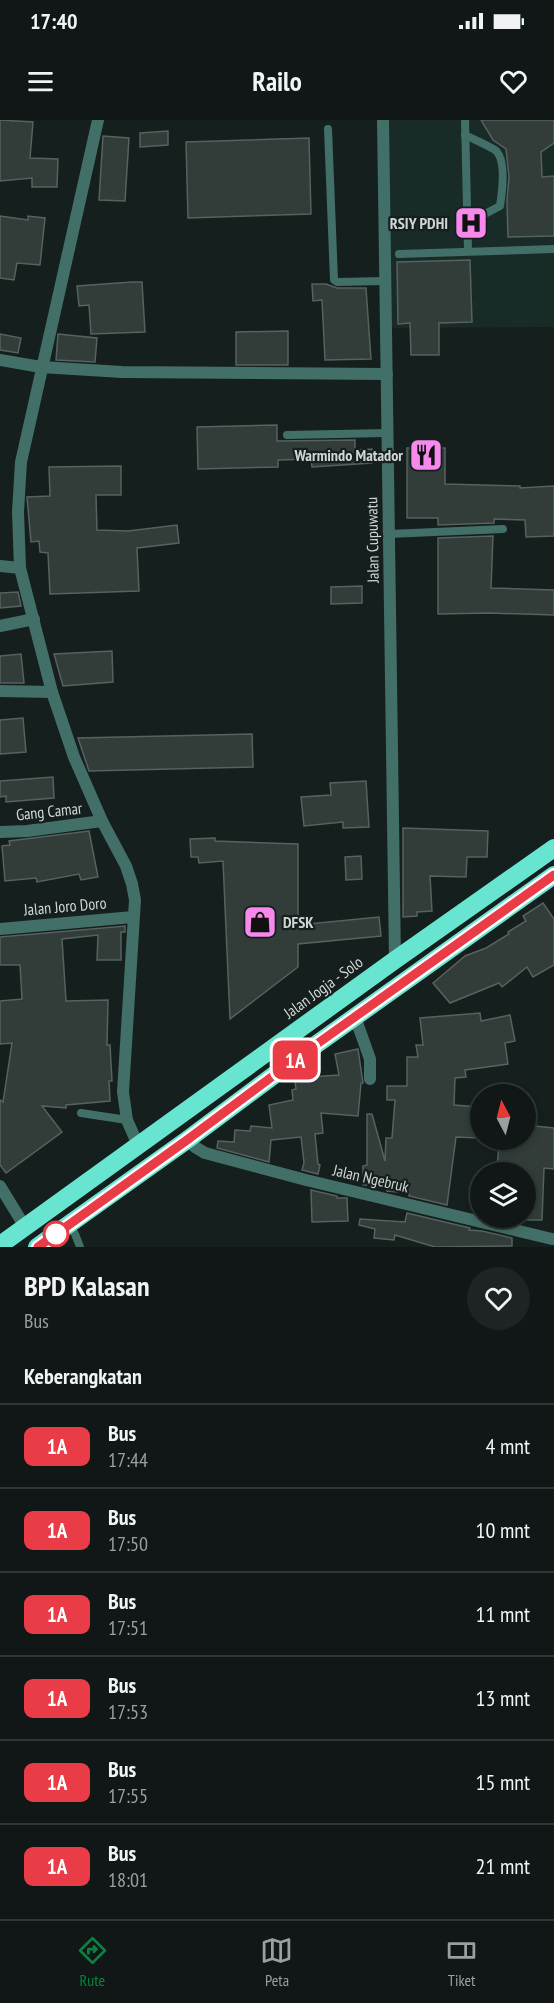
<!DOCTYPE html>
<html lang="id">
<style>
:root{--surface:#101716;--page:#1e2423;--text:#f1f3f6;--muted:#9c9fa1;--line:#303635;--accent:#0b8043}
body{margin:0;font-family:"PT Sans Narrow",sans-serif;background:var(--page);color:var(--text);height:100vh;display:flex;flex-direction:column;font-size:22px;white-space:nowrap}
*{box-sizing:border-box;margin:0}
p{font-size:20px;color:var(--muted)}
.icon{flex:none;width:33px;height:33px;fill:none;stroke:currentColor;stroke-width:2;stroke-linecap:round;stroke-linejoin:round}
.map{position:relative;height:1127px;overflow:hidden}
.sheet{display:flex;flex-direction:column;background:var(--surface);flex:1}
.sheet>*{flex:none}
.badge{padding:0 12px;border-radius:9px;font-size:21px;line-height:39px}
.needle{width:39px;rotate:353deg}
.fabs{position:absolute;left:470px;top:964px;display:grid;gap:12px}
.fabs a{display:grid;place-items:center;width:66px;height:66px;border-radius:50%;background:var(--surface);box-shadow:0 3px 9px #0003,0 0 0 2px var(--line);font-size:30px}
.map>.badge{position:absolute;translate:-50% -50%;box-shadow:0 0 0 3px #fff}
h2{padding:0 24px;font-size:22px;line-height:54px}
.round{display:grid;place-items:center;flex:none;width:63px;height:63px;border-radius:32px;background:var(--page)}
.headline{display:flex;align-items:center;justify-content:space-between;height:102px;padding:0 24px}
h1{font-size:28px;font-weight:800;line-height:45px}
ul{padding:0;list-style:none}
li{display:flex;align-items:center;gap:18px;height:84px;padding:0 24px;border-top:2px solid var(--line)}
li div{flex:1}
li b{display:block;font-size:22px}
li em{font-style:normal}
li .badge{min-width:66px;font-weight:700;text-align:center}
.status{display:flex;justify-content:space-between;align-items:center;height:42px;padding:0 30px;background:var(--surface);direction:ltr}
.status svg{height:16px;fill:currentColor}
header{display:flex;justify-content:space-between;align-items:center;height:78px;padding:0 24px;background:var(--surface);font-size:27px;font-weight:800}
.tabs{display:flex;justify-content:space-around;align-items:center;height:84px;border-top:2px solid var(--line);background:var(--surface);font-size:16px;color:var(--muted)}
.tabs a{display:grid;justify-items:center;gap:3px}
.tabs .selected{color:var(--accent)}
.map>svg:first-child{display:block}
.built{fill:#182b27}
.building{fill:#323d3a;stroke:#56625f;stroke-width:1.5}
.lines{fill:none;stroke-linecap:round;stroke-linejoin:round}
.lane{stroke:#426f67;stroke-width:8}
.street{stroke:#426f67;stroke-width:12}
.highway{stroke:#68e5d0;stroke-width:18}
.line-casing{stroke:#fff;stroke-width:14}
.line{stroke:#e93c46;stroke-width:9}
.stop-dot{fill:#fff;stroke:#e93c46;stroke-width:3}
.labels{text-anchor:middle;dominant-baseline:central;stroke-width:4.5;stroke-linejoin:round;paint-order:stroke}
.poi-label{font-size:16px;font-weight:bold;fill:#d0d6d5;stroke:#151f1d;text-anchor:end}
.street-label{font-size:16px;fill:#d0d6d5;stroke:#151f1d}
</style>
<div class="status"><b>17:40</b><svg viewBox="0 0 49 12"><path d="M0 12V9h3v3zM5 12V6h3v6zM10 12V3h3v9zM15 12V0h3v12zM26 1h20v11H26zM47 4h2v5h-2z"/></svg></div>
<header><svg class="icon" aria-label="menu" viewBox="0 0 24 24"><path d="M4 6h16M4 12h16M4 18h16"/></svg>Railo<svg class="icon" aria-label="heart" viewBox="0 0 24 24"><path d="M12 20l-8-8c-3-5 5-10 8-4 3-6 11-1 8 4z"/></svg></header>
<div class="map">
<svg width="554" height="1127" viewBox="0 0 554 1127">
<rect width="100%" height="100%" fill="#151f1d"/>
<polygon class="built" points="385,0 554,0 554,207 392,208"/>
<g class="building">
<polygon points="0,0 33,2 30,38 58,39 57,67 32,67 32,58 0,61"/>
<polygon points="481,0 554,0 554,23 541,32 542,57 554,56 554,116 508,117 507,81 509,57 506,29 493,20"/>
<polygon points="168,11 168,25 140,27 140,13"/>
<polygon points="103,16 129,18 125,81 99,80"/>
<polygon points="309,18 311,94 188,98 186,22"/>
<polygon points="0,96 28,100 28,96 45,98 40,145 17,143 14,160 0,158"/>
<polygon points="470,140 472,202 439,203 439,235 411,235 410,203 398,204 397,142"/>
<polygon points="132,162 142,162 145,212 91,214 89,185 79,186 77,166"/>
<polygon points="312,164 326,164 337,168 366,168 371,239 325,240 322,180 313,181"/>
<polygon points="288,211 288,245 236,245 236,212"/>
<polygon points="0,214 21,218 18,233 0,230"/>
<polygon points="58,214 97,218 95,242 56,240"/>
<polygon points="277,305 277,321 355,320 355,330 372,329 372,343 312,347 311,339 278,340 278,347 198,349 197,307"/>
<polygon points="407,328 445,328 445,364 520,366 520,368 554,366 554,416 526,417 525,400 494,399 494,403 438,405 438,398 407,398"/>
<polygon points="121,346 121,375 96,375 97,410 128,411 177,405 179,423 137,428 139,471 50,474 48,433 40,432 39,421 31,422 27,377 50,376 49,347"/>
<polygon points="493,416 491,468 554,470 554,495 489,493 438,494 438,418"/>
<polygon points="362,466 362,483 331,484 331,467"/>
<polygon points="18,472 21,486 0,488 0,473"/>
<polygon points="112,531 113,562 63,566 54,534"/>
<polygon points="21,534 24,563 0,563 0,536"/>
<polygon points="23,598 26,632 0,634 0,600"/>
<polygon points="252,614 253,647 89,651 78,618"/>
<polygon points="53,657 54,678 6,682 6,676 0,677 0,661"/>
<polygon points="366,661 369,707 343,708 343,702 304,706 301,677 331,675 330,663"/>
<polygon points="403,708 488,711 487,737 467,737 466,757 430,756 432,791 417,792 417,796 403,797"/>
<polygon points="89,711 98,757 81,760 79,754 37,762 36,758 5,761 2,726 10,725 9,721"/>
<polygon points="215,718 215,721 298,724 298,805 379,797 381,816 298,824 298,847 230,899 223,741 199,743 198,737 191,737 190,719"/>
<polygon points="361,736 362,759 346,760 345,737"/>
<polygon points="543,783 554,799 554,845 533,857 527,847 502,867 499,863 450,883 433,863 465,836 486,828 509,814 508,812 526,801 523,796"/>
<polygon points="125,806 125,812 121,812 121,840 97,840 98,815 62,819 66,881 108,880 107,925 110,925 112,961 109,961 110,981 66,985 66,988 42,986 62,1012 6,1053 0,1045 0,980 3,982 12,923 0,924 0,881 22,879 20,845 0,845 0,817"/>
<polygon points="480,893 481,901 510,895 515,921 505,923 508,944 465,950 466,957 455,958 454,985 480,987 480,1018 456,1017 447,1085 409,1076 409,1073 387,1071 388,1065 363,1065 363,1046 367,1045 367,994 372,994 385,1041 386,1018 392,1018 395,980 387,980 387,966 407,966 407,937 418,937 416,925 423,925 420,898"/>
<polygon points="358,929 363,963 361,963 358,996 321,993 323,1013 315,1014 318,1044 320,1045 318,1054 302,1050 304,1043 301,1017 271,1020 269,1042 217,1028 218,1021 234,1022 235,1010 250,1011 251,1006 272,1008 269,985 293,980 292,970 296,969 294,956 310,955 310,957 339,955 335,934"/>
<polygon points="525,1005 554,1008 554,1049 544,1048 542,1100 525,1100 527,1053 497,1052 499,1020 525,1020"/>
<polygon points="311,1070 337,1076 337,1078 347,1078 348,1101 312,1102"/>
<polygon points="407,1093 470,1108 469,1110 482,1111 512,1118 512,1126 435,1127 395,1115 394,1120 374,1118 375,1109 359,1105 360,1099 405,1102"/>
</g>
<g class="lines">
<g class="lane">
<polyline points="465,0 468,130"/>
<polyline points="328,9 334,160 337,162 385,161"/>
<path d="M 465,15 C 475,20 486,24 495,30 C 507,39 502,73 500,86 L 468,103"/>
<polyline points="399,134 554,129"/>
<polyline points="287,315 387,313"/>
<polyline points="389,414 503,409"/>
<polyline points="81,993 127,1000"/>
<polyline points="69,1104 75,1114 80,1127"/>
</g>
<g class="street">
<polyline points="98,0 21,342 18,392 20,448 52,572 74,637 102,701 126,746 132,764 135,780 123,972 127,1000 138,1025"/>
<polyline points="383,0 395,840"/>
<polyline points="0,240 41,247 122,252 387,254"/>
<polyline points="0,446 20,448"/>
<polyline points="0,506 34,499"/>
<polyline points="0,571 52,572"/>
<polyline points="0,712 27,711 102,701"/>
<polyline points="0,809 133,797"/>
<polyline points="355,897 370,939 370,959"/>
<polyline points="187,1020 195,1027 205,1033 306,1060 552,1119"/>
<polyline points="0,1066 25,1107"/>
</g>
<g class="highway">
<polyline points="0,1125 395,840 554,728"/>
<polyline points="37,1127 187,1020 293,941 554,755"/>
</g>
</g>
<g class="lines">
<defs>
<polyline id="line" points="38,1127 187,1020 293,941 554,755"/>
</defs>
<use href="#line" class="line-casing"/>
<use href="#line" class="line"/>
</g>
<defs>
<symbol id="hospital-square" viewBox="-11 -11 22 22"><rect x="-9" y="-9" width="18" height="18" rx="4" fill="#f788ec" stroke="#151f1d"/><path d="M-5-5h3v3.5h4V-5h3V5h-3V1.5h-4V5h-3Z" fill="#111"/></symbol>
<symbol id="restaurant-square" viewBox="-11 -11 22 22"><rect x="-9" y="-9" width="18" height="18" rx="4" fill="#f788ec" stroke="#151f1d"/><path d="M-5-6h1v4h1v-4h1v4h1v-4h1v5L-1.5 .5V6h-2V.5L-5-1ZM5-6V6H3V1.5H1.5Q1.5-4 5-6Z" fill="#111"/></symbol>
<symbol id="shop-square" viewBox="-11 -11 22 22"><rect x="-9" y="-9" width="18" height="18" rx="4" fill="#f788ec" stroke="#151f1d"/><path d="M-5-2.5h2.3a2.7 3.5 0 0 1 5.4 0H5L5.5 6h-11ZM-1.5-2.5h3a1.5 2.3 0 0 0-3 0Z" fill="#111"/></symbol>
</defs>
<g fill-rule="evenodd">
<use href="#hospital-square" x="452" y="84" width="38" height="38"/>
<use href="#restaurant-square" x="407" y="316" width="38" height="38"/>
<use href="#shop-square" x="241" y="783" width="38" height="38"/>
</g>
<circle class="stop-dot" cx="56" cy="1114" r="12"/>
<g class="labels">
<g class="poi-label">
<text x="448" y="103">RSIY PDHI</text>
<text x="403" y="335">Warmindo Matador</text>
<text x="283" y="802" text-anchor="start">DFSK</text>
</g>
<g class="street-label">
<text transform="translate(372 420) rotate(-91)">Jalan Cupuwatu</text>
<text transform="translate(49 691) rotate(-6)">Gang Camar</text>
<text transform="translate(65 786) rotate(-5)">Jalan Joro Doro</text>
<text transform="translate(323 867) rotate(-36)">Jalan Jogja - Solo</text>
<text transform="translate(371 1058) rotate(13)">Jalan Ngebruk</text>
</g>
</g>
</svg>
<div class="fabs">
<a><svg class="needle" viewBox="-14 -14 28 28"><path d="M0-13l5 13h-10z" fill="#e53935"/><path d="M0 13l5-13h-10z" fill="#9c9fa1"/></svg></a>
<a><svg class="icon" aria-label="layers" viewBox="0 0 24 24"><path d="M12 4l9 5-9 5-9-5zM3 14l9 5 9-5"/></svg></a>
</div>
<b class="badge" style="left:295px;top:940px;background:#e93c46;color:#fff">1A</b>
</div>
<section class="sheet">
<div class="headline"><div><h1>BPD Kalasan</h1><p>Bus</p></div><a class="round"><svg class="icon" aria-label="heart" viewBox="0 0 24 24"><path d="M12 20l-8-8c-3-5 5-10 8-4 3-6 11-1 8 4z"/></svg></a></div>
<h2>Keberangkatan</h2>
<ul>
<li><span class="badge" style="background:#e93c46;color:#fff">1A</span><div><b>Bus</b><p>17:44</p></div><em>4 mnt</em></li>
<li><span class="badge" style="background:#e93c46;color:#fff">1A</span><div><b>Bus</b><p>17:50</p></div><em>10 mnt</em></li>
<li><span class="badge" style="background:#e93c46;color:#fff">1A</span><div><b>Bus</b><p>17:51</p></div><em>11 mnt</em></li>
<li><span class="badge" style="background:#e93c46;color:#fff">1A</span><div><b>Bus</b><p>17:53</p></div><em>13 mnt</em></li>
<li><span class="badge" style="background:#e93c46;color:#fff">1A</span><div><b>Bus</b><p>17:55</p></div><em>15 mnt</em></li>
<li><span class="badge" style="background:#e93c46;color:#fff">1A</span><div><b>Bus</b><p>18:01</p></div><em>21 mnt</em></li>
</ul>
</section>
<nav class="tabs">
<a class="selected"><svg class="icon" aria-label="directions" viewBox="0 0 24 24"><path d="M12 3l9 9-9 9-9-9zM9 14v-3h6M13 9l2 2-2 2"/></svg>Rute</a>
<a><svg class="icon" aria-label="map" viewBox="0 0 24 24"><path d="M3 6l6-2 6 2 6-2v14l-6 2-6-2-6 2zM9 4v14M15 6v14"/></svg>Peta</a>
<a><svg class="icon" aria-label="tickets" viewBox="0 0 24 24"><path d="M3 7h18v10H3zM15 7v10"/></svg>Tiket</a>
</nav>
